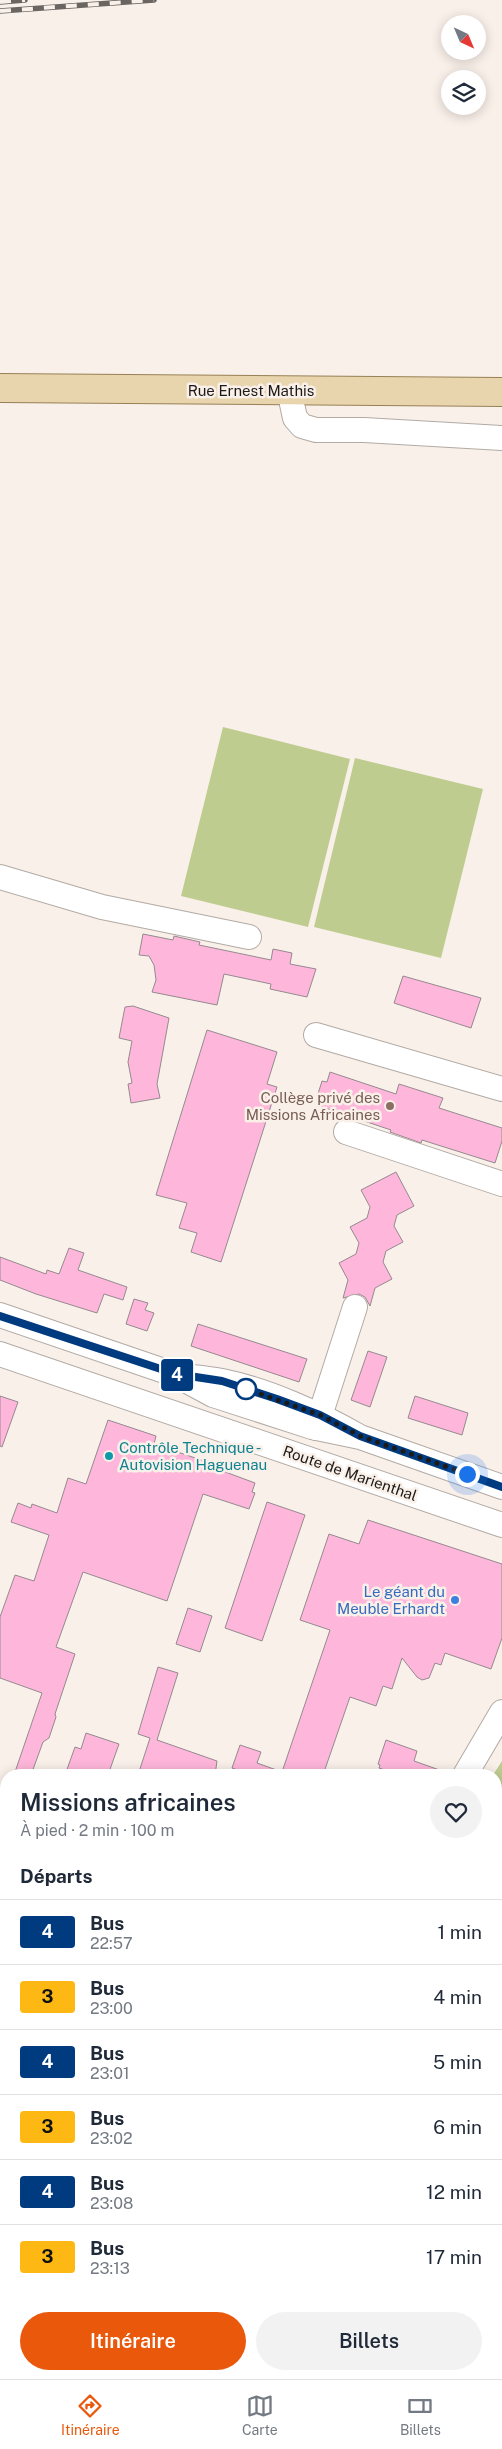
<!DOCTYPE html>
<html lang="fr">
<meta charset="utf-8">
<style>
:root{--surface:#fff;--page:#f2f2f3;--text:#1f2937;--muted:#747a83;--line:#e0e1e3;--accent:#ea580c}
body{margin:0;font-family:"Public Sans",sans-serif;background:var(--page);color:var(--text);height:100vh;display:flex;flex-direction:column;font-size:19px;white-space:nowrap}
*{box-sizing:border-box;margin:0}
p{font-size:16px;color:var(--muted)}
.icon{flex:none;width:28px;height:28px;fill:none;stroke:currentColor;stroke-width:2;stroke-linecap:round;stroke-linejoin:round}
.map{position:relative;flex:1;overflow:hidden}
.details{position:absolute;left:0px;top:1769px;width:502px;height:611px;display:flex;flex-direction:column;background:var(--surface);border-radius:20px 20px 0 0;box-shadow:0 2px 12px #0003}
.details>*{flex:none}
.badge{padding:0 10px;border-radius:4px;font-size:18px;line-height:32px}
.needle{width:32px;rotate:136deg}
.tools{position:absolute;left:441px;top:15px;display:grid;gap:10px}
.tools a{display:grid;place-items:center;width:45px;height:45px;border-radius:50%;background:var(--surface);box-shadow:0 2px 12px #0003;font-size:25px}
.you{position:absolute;width:25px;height:25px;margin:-12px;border:4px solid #fff;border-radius:50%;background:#1a73e8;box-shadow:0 0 0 8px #1a73e833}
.map>.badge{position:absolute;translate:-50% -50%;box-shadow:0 0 0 2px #fff}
h2{padding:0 20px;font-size:19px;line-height:45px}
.round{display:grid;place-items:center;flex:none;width:52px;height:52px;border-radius:26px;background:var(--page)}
.headline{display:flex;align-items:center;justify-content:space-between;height:85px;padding:0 20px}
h1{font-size:24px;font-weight:600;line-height:38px}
.primary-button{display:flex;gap:10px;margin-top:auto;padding:10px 20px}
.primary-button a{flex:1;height:58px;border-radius:30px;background:var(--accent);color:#fff;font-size:20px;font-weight:600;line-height:58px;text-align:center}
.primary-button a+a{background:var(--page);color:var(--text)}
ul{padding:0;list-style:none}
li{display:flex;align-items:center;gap:15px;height:65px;padding:0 20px;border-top:1px solid var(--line)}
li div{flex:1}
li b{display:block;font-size:19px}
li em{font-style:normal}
li .badge{min-width:55px;font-weight:700;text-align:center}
.tab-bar{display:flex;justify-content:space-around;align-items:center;height:70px;border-top:1px solid var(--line);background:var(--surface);font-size:14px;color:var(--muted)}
.tab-bar a{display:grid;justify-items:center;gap:2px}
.tab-bar .on{color:var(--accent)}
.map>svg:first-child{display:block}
.green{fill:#bfcc90}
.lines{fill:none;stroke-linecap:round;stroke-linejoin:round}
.stream{stroke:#82b0e8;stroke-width:5}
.building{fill:#feb6da;stroke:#948a8f}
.minor-casing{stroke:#b2aaa4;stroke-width:26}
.major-casing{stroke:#978055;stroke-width:30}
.minor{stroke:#fff;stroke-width:24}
.major{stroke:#e8d4ad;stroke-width:28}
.rail-casing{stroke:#6b6561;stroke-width:5.5}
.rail{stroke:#faf0ea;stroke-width:4;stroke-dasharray:11;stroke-linecap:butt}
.line-casing{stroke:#fff;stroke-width:11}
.line{stroke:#003b80;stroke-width:8}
.walk{stroke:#1d1917;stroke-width:5;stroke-dasharray:0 9}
.education-dot{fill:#8d6e63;stroke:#faf0ea;stroke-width:2}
.stop-dot{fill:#fff;stroke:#003b80;stroke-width:2.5}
.culture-dot{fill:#0f9aa8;stroke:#faf0ea;stroke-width:2}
.shop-dot{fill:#3f7fe0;stroke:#faf0ea;stroke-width:2}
.labels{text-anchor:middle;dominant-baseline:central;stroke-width:5;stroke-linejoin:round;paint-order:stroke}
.street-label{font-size:15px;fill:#1d1917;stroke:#faf0ea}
.education-label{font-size:15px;fill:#785e54;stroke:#faf0ea;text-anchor:end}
.culture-label{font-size:15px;fill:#0d838f;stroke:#faf0ea;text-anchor:start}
.shop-label{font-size:15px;fill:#366cbe;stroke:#faf0ea;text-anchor:end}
</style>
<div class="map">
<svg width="502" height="2379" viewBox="0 0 502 2379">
<rect width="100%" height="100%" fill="#faf0ea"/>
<g class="green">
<polygon points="223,727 350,759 308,927 181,896"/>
<polygon points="355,758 483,789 441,958 314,927"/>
<polygon points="502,1761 502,2149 496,2162 496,1775 493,1775"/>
<polygon points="46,2374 270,2374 267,2379 44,2379"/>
</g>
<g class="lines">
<g class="stream">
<polyline points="496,1964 502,1955"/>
<polyline points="220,2379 223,2374"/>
</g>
</g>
<g class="building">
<polygon points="143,934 173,940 174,936 200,942 199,945 271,960 273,949 292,953 290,964 316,969 307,997 270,989 271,984 224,974 217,1005 152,992 156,980 154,965 149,956 139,955"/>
<polygon points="403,976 481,998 471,1028 394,1003"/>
<polygon points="133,1006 169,1018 157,1084 160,1098 131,1103 128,1084 132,1083 128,1062 132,1041 119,1038 125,1007"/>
<polygon points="207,1030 277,1052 267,1084 277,1087 221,1262 191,1252 197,1233 179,1228 187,1203 156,1195"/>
<polygon points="330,1072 396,1094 399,1084 443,1098 439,1108 502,1128 502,1141 495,1163 422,1140 421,1143 390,1132 391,1130 319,1106 322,1098 317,1097 322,1081 327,1082"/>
<polygon points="396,1172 414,1206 397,1215 394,1226 403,1242 386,1251 383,1262 392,1279 375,1288 370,1306 365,1297 359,1294 343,1298 348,1280 339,1263 356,1254 359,1243 350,1227 367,1218 370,1207 361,1190"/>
<polygon points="69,1248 84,1253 78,1270 127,1287 123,1300 104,1294 97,1313 36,1294 0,1280 0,1257 46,1274 47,1270 59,1274"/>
<polygon points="134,1299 148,1303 145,1310 154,1313 147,1331 126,1324"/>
<polygon points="198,1324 307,1359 299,1382 191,1346"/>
<polygon points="368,1351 387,1357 370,1407 351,1400"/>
<polygon points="0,1396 18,1402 2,1447 0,1446"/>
<polygon points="415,1396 468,1413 462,1435 408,1418"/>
<polygon points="108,1420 156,1436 154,1444 213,1464 212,1467 255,1483 252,1492 255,1493 249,1509 203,1494 167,1601 83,1572 56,1647 75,1654 55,1714 56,1717 49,1738 43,1742 31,1775 14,1775 42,1693 0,1678 0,1617 15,1575 34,1581 49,1535 11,1522 18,1503 31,1508 32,1504 57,1513 68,1478 86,1484"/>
<polygon points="267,1502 305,1515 262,1641 225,1628"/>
<polygon points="368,1520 502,1564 502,1638 491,1669 445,1653 441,1665 435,1663 429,1678 422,1680 417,1677 402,1658 392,1689 383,1686 376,1706 350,1697 323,1775 251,1775 232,1768 240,1745 261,1752 257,1763 282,1772 330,1630 300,1620 329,1534 359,1544"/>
<polygon points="188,1608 212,1616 200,1652 176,1644"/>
<polygon points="158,1667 178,1673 157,1740 217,1761 215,1775 138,1775 150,1738 138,1734"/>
<polygon points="86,1733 119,1744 108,1775 65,1775 75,1747 81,1749"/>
<polygon points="386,1740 417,1751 414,1761 448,1773 448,1775 398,1775 379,1768 380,1765 378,1764"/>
</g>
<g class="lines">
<defs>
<g id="minor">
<polyline points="289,390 295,418 302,426 316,430 364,430 502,438"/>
<polyline points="0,877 102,907 249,937"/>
<polyline points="316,1035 502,1089"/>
<polyline points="346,1132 502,1184"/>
<polyline points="0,1315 176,1375"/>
<polyline points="0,1354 502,1525"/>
<polyline points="316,1428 355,1307"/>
<path d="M 360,1437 C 320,1414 267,1390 222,1381 C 207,1378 191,1377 176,1375 L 213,1395 L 312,1427 L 360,1437 L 502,1487"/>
<polyline points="465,1775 502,1712"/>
<polyline points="0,1909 6,1911"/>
<polyline points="496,2325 502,2311"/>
<polyline points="0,2330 6,2334"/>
<polyline points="496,2361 502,2363"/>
<polyline points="63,2374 70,2379"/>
<polyline points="478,2379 480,2374"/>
</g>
<polyline id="major" points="0,388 502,392"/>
</defs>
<use href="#minor" class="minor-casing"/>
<use href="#major" class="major-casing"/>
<use href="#minor" class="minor"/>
<use href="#major" class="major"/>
<defs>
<g id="rail">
<polyline points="0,2 25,0"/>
<polyline points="0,11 154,0"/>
</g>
</defs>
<use href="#rail" class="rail-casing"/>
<use href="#rail" class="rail"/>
</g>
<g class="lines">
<defs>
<polyline id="line" points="0,1316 176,1374 222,1381 277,1399 320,1415 360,1436 502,1487"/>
</defs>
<use href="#line" class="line-casing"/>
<use href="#line" class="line"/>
<polyline class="walk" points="246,1389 241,1387 320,1415 360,1436 467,1474"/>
</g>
<circle class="education-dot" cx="390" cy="1106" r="5"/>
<circle class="stop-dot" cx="246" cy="1389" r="10"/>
<circle class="culture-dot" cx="109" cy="1456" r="5"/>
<circle class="shop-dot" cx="455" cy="1600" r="5"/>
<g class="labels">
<g class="street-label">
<text x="251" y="390">Rue Ernest Mathis</text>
<text transform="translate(350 1473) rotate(19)">Route de Marienthal</text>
</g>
<g class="education-label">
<text x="380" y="1097">Collège privé des<tspan x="380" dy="17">Missions Africaines</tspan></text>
</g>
<g class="culture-label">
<text x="119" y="1447">Contrôle Technique -<tspan x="119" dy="17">Autovision Haguenau</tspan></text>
</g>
<g class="shop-label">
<text x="445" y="1591">Le géant du<tspan x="445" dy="17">Meuble Erhardt</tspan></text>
</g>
</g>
</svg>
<div class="tools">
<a><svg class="needle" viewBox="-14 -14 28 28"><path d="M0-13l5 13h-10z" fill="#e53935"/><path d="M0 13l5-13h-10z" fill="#747a83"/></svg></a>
<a><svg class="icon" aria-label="layers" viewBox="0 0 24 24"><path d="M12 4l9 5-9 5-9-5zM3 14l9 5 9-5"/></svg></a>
</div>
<div class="you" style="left:467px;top:1474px"></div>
<b class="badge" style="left:177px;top:1375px;background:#003b80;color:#fff">4</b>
<section class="details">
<div class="headline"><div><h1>Missions africaines</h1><p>À pied · 2 min · 100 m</p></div><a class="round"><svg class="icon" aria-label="heart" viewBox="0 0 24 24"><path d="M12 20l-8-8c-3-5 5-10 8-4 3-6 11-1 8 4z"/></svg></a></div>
<h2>Départs</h2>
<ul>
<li><span class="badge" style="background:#003b80;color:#fff">4</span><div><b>Bus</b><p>22:57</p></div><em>1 min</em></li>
<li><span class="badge" style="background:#fdb813;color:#111">3</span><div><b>Bus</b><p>23:00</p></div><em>4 min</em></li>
<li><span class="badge" style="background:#003b80;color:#fff">4</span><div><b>Bus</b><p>23:01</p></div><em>5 min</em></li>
<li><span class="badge" style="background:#fdb813;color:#111">3</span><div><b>Bus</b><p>23:02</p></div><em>6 min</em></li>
<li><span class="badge" style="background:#003b80;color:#fff">4</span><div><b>Bus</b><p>23:08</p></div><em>12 min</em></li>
<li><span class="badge" style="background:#fdb813;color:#111">3</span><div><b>Bus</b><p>23:13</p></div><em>17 min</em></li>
</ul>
<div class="primary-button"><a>Itinéraire</a><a>Billets</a></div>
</section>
</div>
<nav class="tab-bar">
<a class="on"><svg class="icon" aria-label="directions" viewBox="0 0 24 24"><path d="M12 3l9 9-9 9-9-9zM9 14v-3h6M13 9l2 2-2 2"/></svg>Itinéraire</a>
<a><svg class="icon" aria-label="map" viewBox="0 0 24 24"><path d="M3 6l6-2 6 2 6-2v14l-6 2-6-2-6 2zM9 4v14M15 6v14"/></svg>Carte</a>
<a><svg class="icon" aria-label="tickets" viewBox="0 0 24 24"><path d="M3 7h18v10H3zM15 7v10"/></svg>Billets</a>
</nav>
